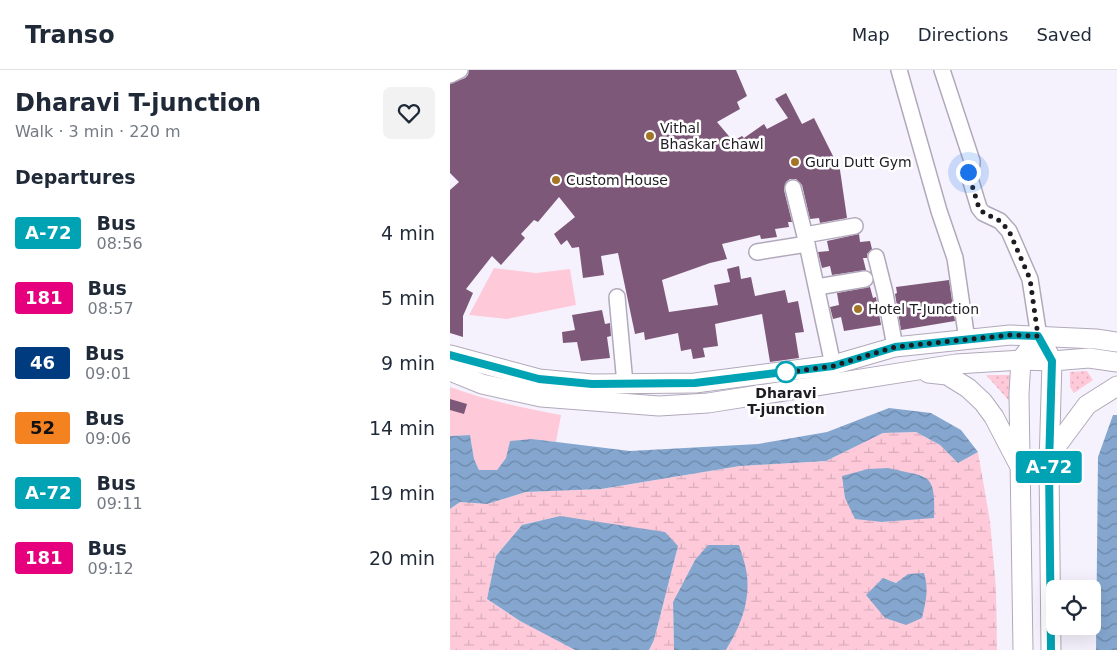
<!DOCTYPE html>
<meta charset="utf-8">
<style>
:root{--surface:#fff;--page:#f2f2f3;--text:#1f2937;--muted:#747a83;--line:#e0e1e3}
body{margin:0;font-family:"DejaVu Sans",sans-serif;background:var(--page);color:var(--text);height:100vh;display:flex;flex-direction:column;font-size:19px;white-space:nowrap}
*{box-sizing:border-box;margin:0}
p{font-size:16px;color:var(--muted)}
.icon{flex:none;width:28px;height:28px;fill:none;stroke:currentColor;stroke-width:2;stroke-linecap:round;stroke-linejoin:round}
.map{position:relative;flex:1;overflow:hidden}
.sheet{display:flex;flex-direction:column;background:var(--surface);width:450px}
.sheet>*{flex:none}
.badge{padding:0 10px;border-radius:4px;font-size:18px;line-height:32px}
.tools{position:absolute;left:596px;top:510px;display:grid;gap:10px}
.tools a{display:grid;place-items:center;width:55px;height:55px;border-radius:8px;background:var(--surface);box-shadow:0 5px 20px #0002;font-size:25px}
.you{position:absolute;width:25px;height:25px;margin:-12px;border:4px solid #fff;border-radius:50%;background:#1a73e8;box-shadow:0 0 0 8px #1a73e833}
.map>.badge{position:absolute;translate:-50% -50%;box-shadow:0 0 0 2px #fff}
h2{padding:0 15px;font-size:19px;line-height:45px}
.round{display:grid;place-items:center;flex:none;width:52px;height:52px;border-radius:8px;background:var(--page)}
.head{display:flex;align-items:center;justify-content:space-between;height:85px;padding:0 15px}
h1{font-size:24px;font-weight:800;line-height:38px}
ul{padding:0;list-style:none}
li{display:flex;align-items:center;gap:15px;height:65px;padding:0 15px}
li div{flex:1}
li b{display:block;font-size:19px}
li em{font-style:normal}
li .badge{min-width:55px;font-weight:700;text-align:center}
header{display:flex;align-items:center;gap:30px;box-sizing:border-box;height:70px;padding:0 25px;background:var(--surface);border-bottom:1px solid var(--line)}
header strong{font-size:24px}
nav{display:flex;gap:28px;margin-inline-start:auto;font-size:18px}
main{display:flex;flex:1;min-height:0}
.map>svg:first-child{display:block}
.grass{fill:url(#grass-dots)}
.wetland{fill:url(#wetland-marsh);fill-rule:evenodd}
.park{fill:#fecada}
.water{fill:url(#water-waves)}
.building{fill:#7e5879}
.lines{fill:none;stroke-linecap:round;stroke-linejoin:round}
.minor-casing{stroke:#b1a9bb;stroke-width:18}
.major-casing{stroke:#b1a9bb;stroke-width:21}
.minor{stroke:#fff;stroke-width:15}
.major{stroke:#fff;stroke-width:19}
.line-casing{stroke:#fff;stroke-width:11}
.line{stroke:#00a3b4;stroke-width:8}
.walk{stroke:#1e1b22;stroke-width:5;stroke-dasharray:0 9}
.poi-dot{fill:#a37527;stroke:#fff;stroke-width:2}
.stop-dot{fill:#fff;stroke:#00a3b4;stroke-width:2.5}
.labels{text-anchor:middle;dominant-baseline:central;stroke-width:5;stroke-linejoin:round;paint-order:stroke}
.poi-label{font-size:14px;fill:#1e1b22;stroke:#fff;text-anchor:start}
.stop-label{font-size:14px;font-weight:bold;fill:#1e1b22;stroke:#fff}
</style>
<header>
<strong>Transo</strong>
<nav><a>Map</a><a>Directions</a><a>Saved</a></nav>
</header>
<main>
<section class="sheet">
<div class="head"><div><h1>Dharavi T-junction</h1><p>Walk · 3 min · 220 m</p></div><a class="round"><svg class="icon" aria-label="heart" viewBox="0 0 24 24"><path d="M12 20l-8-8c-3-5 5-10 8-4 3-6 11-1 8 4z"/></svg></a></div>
<h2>Departures</h2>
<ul>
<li><span class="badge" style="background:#00a3b4;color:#fff">A-72</span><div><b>Bus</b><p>08:56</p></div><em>4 min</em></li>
<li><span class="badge" style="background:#e6007e;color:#fff">181</span><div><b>Bus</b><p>08:57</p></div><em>5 min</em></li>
<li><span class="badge" style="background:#003b80;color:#fff">46</span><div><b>Bus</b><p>09:01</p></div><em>9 min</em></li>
<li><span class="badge" style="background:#f58220;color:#111">52</span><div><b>Bus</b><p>09:06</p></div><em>14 min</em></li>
<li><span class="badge" style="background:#00a3b4;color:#fff">A-72</span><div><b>Bus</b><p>09:11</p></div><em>19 min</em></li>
<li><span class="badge" style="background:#e6007e;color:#fff">181</span><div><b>Bus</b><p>09:12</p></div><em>20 min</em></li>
</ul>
</section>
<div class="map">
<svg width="667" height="580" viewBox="0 0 667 580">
<defs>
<pattern id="grass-dots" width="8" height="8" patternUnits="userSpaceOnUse" patternTransform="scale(1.25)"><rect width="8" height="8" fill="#fecada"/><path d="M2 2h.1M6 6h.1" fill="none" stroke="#d9adbb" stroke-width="1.8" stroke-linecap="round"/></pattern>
<pattern id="wetland-marsh" width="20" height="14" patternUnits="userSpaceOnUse" patternTransform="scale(1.25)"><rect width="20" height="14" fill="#fecada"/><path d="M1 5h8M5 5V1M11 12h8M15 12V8" fill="none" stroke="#d9adbb"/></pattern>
<pattern id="water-waves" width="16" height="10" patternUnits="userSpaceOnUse" patternTransform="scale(1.25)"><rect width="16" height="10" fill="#85a7cf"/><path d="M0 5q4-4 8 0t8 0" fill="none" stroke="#6c87a8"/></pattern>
</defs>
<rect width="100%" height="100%" fill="#f6f2fd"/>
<g class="grass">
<polygon points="637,301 643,310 624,323 620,317 620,302"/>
<polygon points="536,305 564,305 561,333"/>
</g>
<path class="wetland" d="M 466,362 L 490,375 L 508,393 L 528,382 L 540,451 L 546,518 L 547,580 L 276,580 L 281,572 L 289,475 L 259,475 L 245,490 L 223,532 L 224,580 L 199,580 L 204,570 L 228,476 L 110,446 L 72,455 L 46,486 L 37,529 L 70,551 L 125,580 L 0,580 L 0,439 L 10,432 L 37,434 L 76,422 L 151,419 L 290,396 L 376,391 L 433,363 ZM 459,403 L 474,406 L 484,447 L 432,452 ZM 433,508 L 446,513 L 416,526 Z"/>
<g class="park">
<polygon points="44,198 86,203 120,199 126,235 57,249 19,245"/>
<path d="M 0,317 C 36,330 73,338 111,345 L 106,372 L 82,369 L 56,388 L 47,400 L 29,400 L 24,389 L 20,365 L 0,366 Z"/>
</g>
<g class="water">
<polygon points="439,338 481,343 511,360 528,382 508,393 490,375 466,362 433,363 376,391 290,396 151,419 76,422 37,434 10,432 0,439 0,366 20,365 24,389 29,400 47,400 56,388 60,371 82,369 180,381 308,374 377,362"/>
<polygon points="663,345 667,345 667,580 646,580 648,387"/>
<path d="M 438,398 C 478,408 486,400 484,448 L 432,452 L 405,449 L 395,428 L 392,406 L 418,399 Z"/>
<polygon points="110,446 215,462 228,476 204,570 199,580 125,580 70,551 37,529 46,486 72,455"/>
<path d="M 258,475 L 289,475 C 292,485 296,495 297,506 C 300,532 290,558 276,580 L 224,580 L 223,532 L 245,490 Z"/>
<path d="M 474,503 C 479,521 476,530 472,548 L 456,555 L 435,548 L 416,525 L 433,508 L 446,513 L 458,504 Z"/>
</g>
<g class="building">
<polygon points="19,0 286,0 297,26 287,32 290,39 267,52 283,71 292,66 294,68 314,54 317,59 338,48 325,29 336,23 352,54 364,48 390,100 397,148 370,153 369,148 360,149 352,115 346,109 340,109 336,112 334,120 342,152 338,152 339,157 325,159 327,167 311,169 310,165 272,174 277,189 260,193 212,210 219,242 268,235 264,215 280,212 277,199 289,196 291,209 301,207 305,226 335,220 338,233 348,231 354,262 345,263 349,288 320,292 312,244 265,254 268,276 253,278 255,287 243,289 241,279 231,281 228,263 195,270 194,262 185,264 168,183 151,186 154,205 133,208 129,177 122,178 117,170 111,175 104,164 125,147 109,127 88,152 84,150 71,164 75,168 51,195 42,186 16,219 23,223 13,246 13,267 0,263 0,120 9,112 0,103 0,14 15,8 18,5"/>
<polygon points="409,164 410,172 420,171 422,179 417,184 417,188 413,188 416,200 382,205 380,196 372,198 368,182 379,181 377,171"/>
<polygon points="499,210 505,251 451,260 445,224 447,223 446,217"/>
<polygon points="420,217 423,228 426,227 431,255 394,261 391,247 383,249 380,237 389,235 387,223"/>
<polygon points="152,240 155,254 160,253 161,266 157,267 160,288 131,291 127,272 113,273 112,262 125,260 122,245"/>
<polygon points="0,329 17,334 14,344 0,340"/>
</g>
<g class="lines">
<defs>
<g id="minor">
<polyline points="449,0 489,141 505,188 517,270"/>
<polyline points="492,0 522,91 522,94 518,102 529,138 533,143 550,151 559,161 580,209 589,267"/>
<polyline points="0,5 10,0"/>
<polyline points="343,118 357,174 383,295"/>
<polyline points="355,165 405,156"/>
<polyline points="307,182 357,174"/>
<polyline points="426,187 435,223 445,277"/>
<polyline points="367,217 415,209"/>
<polyline points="167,227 175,314"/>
</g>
<g id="major">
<polyline points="597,281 602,291 599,395 601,580"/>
<polyline points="0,285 89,309 142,314 245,313 383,295 445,277 560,265 646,269 667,272"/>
<polyline points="0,301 32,314 91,327 209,336 258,333 506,294 571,290 602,291 639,288 667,292"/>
<polyline points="478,303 497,305 518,318 533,332 544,347 568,393"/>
<polyline points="601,389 608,374 637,335 667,316"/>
<polyline points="573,580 569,324 571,290 579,279"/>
</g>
</defs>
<use href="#minor" class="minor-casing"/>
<use href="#major" class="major-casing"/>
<use href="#minor" class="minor"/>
<use href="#major" class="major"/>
</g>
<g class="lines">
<defs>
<polyline id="line" points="0,285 89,309 142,314 245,313 383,296 445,277 560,265 588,266 602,291 599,395 601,580"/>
</defs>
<use href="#line" class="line-casing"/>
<use href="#line" class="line"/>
<polyline class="walk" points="336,302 333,303 383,296 445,277 560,265 588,266 580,209 559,161 550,151 534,143 529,138 518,102"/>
</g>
<g class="poi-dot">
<circle cx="200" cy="66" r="5"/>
<circle cx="345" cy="92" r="5"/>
<circle cx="106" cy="110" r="5"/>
<circle cx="408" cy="239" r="5"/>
</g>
<circle class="stop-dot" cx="336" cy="302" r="10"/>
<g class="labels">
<g class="poi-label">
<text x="210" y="58">Vithal<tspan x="210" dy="16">Bhaskar Chawl</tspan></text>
<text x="355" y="92">Guru Dutt Gym</text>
<text x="116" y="110">Custom House</text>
<text x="418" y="239">Hotel T-Junction</text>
</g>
<g class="stop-label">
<text x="336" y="323">Dharavi<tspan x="336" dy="16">T-junction</tspan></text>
</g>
</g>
</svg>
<div class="tools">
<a><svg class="icon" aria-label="locate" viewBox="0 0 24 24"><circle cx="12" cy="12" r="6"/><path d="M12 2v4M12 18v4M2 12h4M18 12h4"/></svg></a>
</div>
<div class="you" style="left:518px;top:102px"></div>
<b class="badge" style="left:599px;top:397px;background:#00a3b4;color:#fff">A-72</b>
</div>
</main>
